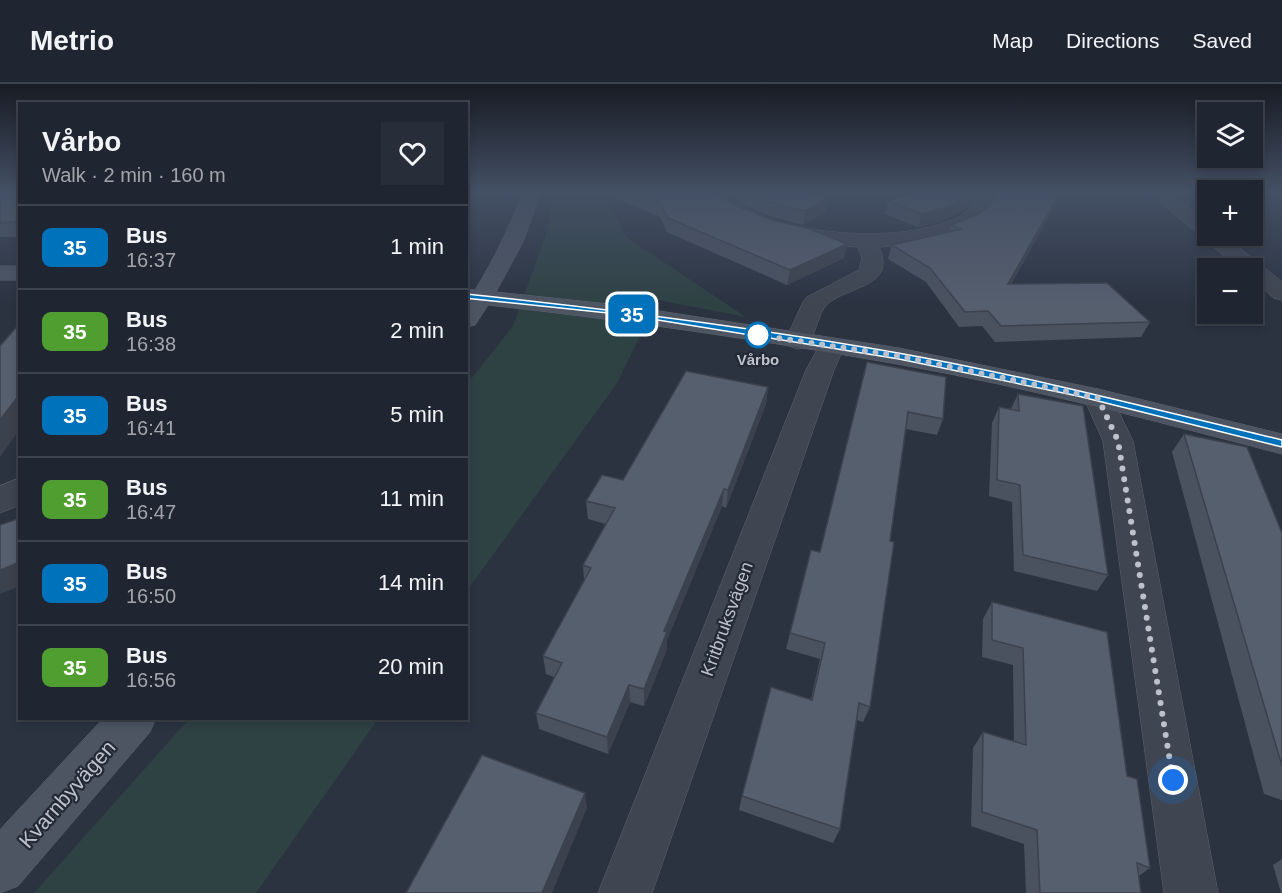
<!DOCTYPE html>
<meta charset="utf-8">
<style>
:root{--surface:#202631;--page:#282e39;--text:#f1f3f6;--muted:#a2a5ab;--line:#3d434d}
body{margin:0;font-family:Arial,sans-serif;background:var(--page);color:var(--text);height:100vh;display:flex;flex-direction:column;font-size:22px;white-space:nowrap}
*{box-sizing:border-box;margin:0}
p{font-size:20px;color:var(--muted)}
.icon{flex:none;width:33px;height:33px;fill:none;stroke:currentColor;stroke-width:2;stroke-linecap:round;stroke-linejoin:round}
.map{position:relative;flex:1;overflow:hidden}
.details{position:absolute;left:18px;top:18px;width:450px;height:618px;display:flex;flex-direction:column;background:var(--surface);border-radius:0px;box-shadow:0 3px 9px #0003,0 0 0 2px var(--line)}
.details>*{flex:none}
.badge{padding:0 12px;border-radius:9px;font-size:21px;line-height:39px}
.fabs{position:absolute;left:1197px;top:18px;display:grid;gap:12px}
.fabs a{display:grid;place-items:center;width:66px;height:66px;border-radius:0px;background:var(--surface);box-shadow:0 3px 9px #0003,0 0 0 2px var(--line);font-size:30px}
.you{position:absolute;width:30px;height:30px;margin:-15px;border:4px solid #fff;border-radius:50%;background:#1a73e8;box-shadow:0 0 0 9px #1a73e833}
.map>.badge{position:absolute;translate:-50% -50%;box-shadow:0 0 0 3px #fff}
.round{display:grid;place-items:center;flex:none;width:63px;height:63px;border-radius:0px;background:var(--page)}
.overview{display:flex;align-items:center;justify-content:space-between;height:102px;padding:0 24px}
h1{font-size:28px;font-weight:700;line-height:45px}
ul{padding:0;list-style:none}
li{display:flex;align-items:center;gap:18px;height:84px;padding:0 24px;border-top:2px solid var(--line)}
li div{flex:1}
li b{display:block;font-size:22px}
li em{font-style:normal}
li .badge{min-width:66px;font-weight:700;text-align:center}
header{display:flex;align-items:center;gap:36px;box-sizing:border-box;height:84px;padding:0 30px;background:var(--surface);border-bottom:2px solid var(--line)}
header strong{font-size:28px}
nav{display:flex;gap:33px;margin-inline-start:auto;font-size:21px}
.map>svg:first-child{display:block}
.green{fill:#2e4143}
.lines{fill:none;stroke-linecap:round;stroke-linejoin:round}
.street-casing{stroke:#5d636e;stroke-width:1}
.secondary-casing{stroke:#5d636e;stroke-width:1}
.street{fill:#3f4651;fill-rule:evenodd}
.secondary{fill:#4d5563;fill-rule:evenodd}
.wall{fill:#4a525f}
.shaded-wall{fill:#3c424d}
.building{fill:#565f6e;stroke:#3c424d;stroke-width:1.5}
.line{fill:#0072bc;stroke:#fff;stroke-width:1.5}
.walk{stroke:#bcc1cb;stroke-width:6;stroke-dasharray:0 10.8}
.stop-dot{fill:#fff;stroke:#0072bc;stroke-width:3}
.labels{text-anchor:middle;dominant-baseline:central;stroke-width:4.5;stroke-linejoin:round;paint-order:stroke}
.far-stop-label{font-size:15px;font-weight:bold;fill:#bcc1cb;stroke:#232a36}
.street-label{font-size:18px;fill:#bcc1cb;stroke:#232a36}
.near-street-label{font-size:21px;fill:#bcc1cb;stroke:#232a36}
</style>
<header>
<strong>Metrio</strong>
<nav><a>Map</a><a>Directions</a><a>Saved</a></nav>
</header>
<div class="map">
<svg width="1282" height="809" viewBox="0 0 1282 809">
<rect width="100%" height="100%" fill="#2b3341"/>
<g class="green">
<polygon points="553,108 606,108 605,113 626,153 746,233 658,216 617,299 467,507 467,300 513,242 548,145"/>
<polygon points="189,635 378,635 256,809 34,809"/>
</g>
<g class="lines">
<defs>
<g id="street">
<path d="M 705,108 L 724,108 C 767,151 884,159 940,140 C 950,137 966,132 971,121 C 972,118 972,111 972,108 L 990,108 C 990,111 991,118 990,122 C 980,154 907,161 879,163 C 899,206 839,202 824,224 C 817,236 815,251 807,262 L 798,265 L 789,262 L 785,257 L 803,218 L 807,213 L 859,186 L 862,174 L 858,163 C 813,160 732,148 705,108 Z"/>
<polygon points="1149,108 1169,108 1208,137 1208,152 1225,152 1282,198 1282,216 1274,214 1252,196 1252,184 1239,184"/>
<polygon points="831,255 840,257 844,263 834,286 652,809 598,809 806,286 822,257"/>
<polygon points="1098,305 1108,308 1112,314 1133,357 1218,809 1164,809 1103,357 1084,314 1088,308"/>
<polygon points="20,394 20,421 0,429 0,402"/>
</g>
<g id="secondary">
<path d="M 523,108 L 541,108 L 523,158 L 496,208 L 627,222 L 899,264 L 1098,305 L 1282,350 L 1282,370 C 1155,337 1027,303 897,280 C 761,256 625,236 488,221 L 475,241 L 466,243 L 466,205 L 475,206 C 494,175 510,142 523,108 Z"/>
<rect x="0" y="182" width="20" height="14"/>
<polygon points="104,634 156,634 150,648 18,802 0,809 0,746"/>
</g>
</defs>
<use href="#street" class="street-casing"/>
<use href="#secondary" class="secondary-casing"/>
<use href="#street" class="street"/>
<use href="#secondary" class="secondary"/>
</g>
<g class="wall">
<rect x="0" y="108" width="20" height="45"/>
<polygon points="604,108 715,108 734,121 844,174 787,201 667,148 660,133 604,109"/>
<polygon points="727,108 805,108 826,128 803,141 769,132 744,121"/>
<polygon points="973,108 969,120 964,126 939,138 918,143 885,130 888,117"/>
<polygon points="992,108 1063,108 1011,200 1150,238 1141,253 995,258 982,242 959,243 926,198 888,175 892,161 948,148 951,141 978,130 990,121 992,117"/>
<polygon points="867,278 943,335 937,351 906,345 890,457 870,623 863,638 857,636 840,745 833,759 739,726 742,712 811,615 820,575 786,565 811,466 820,468"/>
<polygon points="768,303 766,320 726,424 722,422 667,556 667,565 644,622 630,618 608,670 539,645 536,629 554,593 546,590 543,572 584,496 583,481 606,440 588,435 586,417 623,396"/>
<polygon points="1018,310 1108,491 1097,507 1014,487 1012,418 989,412 992,339 999,323 1011,325"/>
<polygon points="1184,350 1282,449 1282,716 1264,710 1172,368"/>
<polygon points="992,518 1127,692 1150,784 1139,792 1141,809 1026,809 1024,760 971,742 973,664 983,648 1014,658 1013,581 982,573 983,535"/>
<polygon points="1282,775 1282,809 1281,809 1273,781"/>
</g>
<g class="shaded-wall">
<polygon points="973,108 969,120 964,126 939,138 918,143 922,130"/>
<polygon points="1060,108 1063,108 1002,215 1008,200"/>
<polygon points="828,114 826,128 803,141 805,127"/>
<polygon points="20,134 20,147 14,138"/>
<polygon points="847,160 844,174 787,201 790,186"/>
<polygon points="768,303 766,320 726,424 728,406"/>
<polygon points="20,310 20,345 0,373 0,336"/>
<polygon points="724,405 722,422 667,556 667,565 644,622 644,605 664,547"/>
<polygon points="20,478 20,502 0,510 0,486"/>
<polygon points="629,601 630,618 608,670 607,653"/>
<polygon points="585,709 587,724 552,809 542,809"/>
</g>
<g class="building">
<polygon points="0,108 20,108 20,134 14,138 0,139"/>
<polygon points="632,108 715,108 734,121 776,137 810,145 847,160 790,186 668,134 660,119"/>
<polygon points="747,108 805,108 828,114 805,127 770,118"/>
<polygon points="913,108 973,108 968,113 943,124 922,130 888,117"/>
<polygon points="997,108 1060,108 1008,200 1107,199 1150,238 1001,242 988,227 965,228 930,184 892,161 961,145 951,141 978,130 990,121 997,109"/>
<polygon points="20,239 20,310 0,336 0,262"/>
<polygon points="867,278 946,293 943,335 908,328 890,457 894,458 870,623 859,619 840,745 742,712 771,603 812,616 825,559 790,549 811,466 820,468"/>
<polygon points="686,287 768,303 728,406 724,405 664,547 667,548 644,605 629,601 607,653 536,629 562,579 543,572 591,484 583,481 615,424 586,417 602,391 623,396"/>
<polygon points="1018,310 1083,322 1108,491 1023,471 1020,401 997,396 999,323 1019,327"/>
<polygon points="1184,350 1247,363 1282,449 1282,682"/>
<polygon points="20,434 20,478 0,486 0,441"/>
<polygon points="992,518 1107,548 1127,692 1137,695 1150,784 1137,779 1141,809 1040,809 1037,746 982,728 983,648 1026,661 1023,564 992,556"/>
<polygon points="482,671 585,709 542,809 406,809"/>
</g>
<linearGradient id="sky" x2="0" y2="1"><stop stop-color="#181c24"/><stop offset="0.49" stop-color="#445065"/><stop offset="1" stop-color="#445065" stop-opacity="0"/></linearGradient>
<rect width="1282" height="221" fill="url(#sky)"/>
<path class="line" d="M 466,210 C 611,225 755,244 898,269 C 1027,292 1154,325 1282,356 L 1282,363 L 1078,312 L 899,275 L 627,231 L 464,214 L 464,210 Z"/>
<g class="lines">
<polyline class="walk" points="758,251 899,272 1098,314 1118,357 1173,696"/>
</g>
<circle class="stop-dot" cx="758" cy="251" r="12"/>
<g class="labels">
<g class="far-stop-label">
<text x="758" y="275">Vårbo</text>
</g>
<g class="street-label">
<text transform="translate(727 535) rotate(-70)">Kritbruksvägen</text>
</g>
<g class="near-street-label">
<text transform="translate(67 710) rotate(-49)">Kvarnbyvägen</text>
</g>
</g>
</svg>
<div class="fabs">
<a><svg class="icon" aria-label="layers" viewBox="0 0 24 24"><path d="M12 4l9 5-9 5-9-5zM3 14l9 5 9-5"/></svg></a>
<a>+</a>
<a>−</a>
</div>
<div class="you" style="left:1173px;top:696px"></div>
<b class="badge" style="left:632px;top:230px;background:#0072bc;color:#fff">35</b>
<section class="details">
<div class="overview"><div><h1>Vårbo</h1><p>Walk · 2 min · 160 m</p></div><a class="round"><svg class="icon" aria-label="heart" viewBox="0 0 24 24"><path d="M12 20l-8-8c-3-5 5-10 8-4 3-6 11-1 8 4z"/></svg></a></div>
<ul>
<li><span class="badge" style="background:#0072bc;color:#fff">35</span><div><b>Bus</b><p>16:37</p></div><em>1 min</em></li>
<li><span class="badge" style="background:#509e2f;color:#fff">35</span><div><b>Bus</b><p>16:38</p></div><em>2 min</em></li>
<li><span class="badge" style="background:#0072bc;color:#fff">35</span><div><b>Bus</b><p>16:41</p></div><em>5 min</em></li>
<li><span class="badge" style="background:#509e2f;color:#fff">35</span><div><b>Bus</b><p>16:47</p></div><em>11 min</em></li>
<li><span class="badge" style="background:#0072bc;color:#fff">35</span><div><b>Bus</b><p>16:50</p></div><em>14 min</em></li>
<li><span class="badge" style="background:#509e2f;color:#fff">35</span><div><b>Bus</b><p>16:56</p></div><em>20 min</em></li>
</ul>
</section>
</div>
